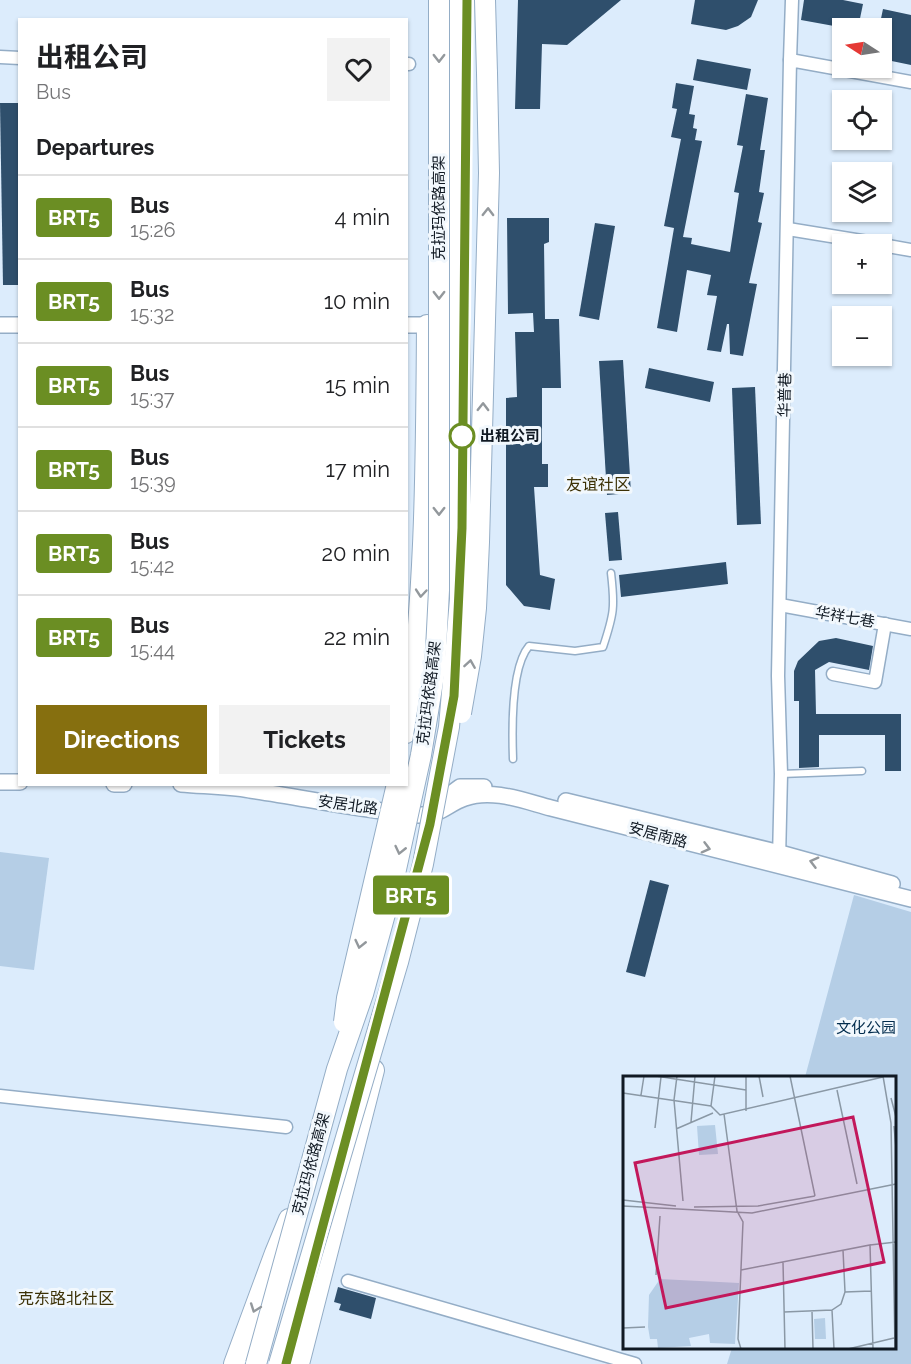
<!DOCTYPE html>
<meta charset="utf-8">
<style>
:root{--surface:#fff;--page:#f2f2f2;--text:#202124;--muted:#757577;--line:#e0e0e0;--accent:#866f0f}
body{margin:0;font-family:Raleway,"Noto Sans SC",sans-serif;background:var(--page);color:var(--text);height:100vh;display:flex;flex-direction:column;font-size:22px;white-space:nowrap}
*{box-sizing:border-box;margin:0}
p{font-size:20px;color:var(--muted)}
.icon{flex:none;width:33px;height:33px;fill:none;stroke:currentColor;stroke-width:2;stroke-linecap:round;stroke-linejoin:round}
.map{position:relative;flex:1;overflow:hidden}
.panel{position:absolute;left:18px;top:18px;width:390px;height:768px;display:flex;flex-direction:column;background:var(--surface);border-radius:0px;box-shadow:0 2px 4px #0004}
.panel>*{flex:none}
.badge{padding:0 12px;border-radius:4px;font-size:21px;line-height:39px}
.needle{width:39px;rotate:282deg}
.buttons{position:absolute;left:832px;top:18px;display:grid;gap:12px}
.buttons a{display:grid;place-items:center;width:60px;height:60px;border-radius:0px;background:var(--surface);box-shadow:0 2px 4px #0004;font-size:30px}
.map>.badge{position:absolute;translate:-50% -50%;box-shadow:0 0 0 3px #fff}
h2{padding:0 18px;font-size:22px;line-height:54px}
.round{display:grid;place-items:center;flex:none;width:63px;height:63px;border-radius:0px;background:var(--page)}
.headline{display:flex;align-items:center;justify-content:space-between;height:102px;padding:0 18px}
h1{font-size:28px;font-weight:700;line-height:45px}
.primary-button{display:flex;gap:12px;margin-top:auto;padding:12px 18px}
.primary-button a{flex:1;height:69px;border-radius:0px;background:var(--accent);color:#fff;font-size:24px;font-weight:700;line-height:69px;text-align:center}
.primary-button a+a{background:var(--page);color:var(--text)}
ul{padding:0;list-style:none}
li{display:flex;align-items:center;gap:18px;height:84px;padding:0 18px;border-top:2px solid var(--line)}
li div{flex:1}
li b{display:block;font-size:22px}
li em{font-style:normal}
li .badge{min-width:66px;font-weight:700;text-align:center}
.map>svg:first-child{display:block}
.green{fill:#b5cee6}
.building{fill:#2f4f6c}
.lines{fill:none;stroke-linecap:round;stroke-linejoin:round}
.service-casing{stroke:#94adc6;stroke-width:9}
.minor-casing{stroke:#94adc6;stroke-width:15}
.tertiary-casing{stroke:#94adc6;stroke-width:18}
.trunk-casing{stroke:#94adc6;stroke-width:22}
.service{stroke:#fff;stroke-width:6}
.minor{stroke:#fff;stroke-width:12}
.tertiary{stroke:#fff;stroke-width:15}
.trunk{stroke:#fff;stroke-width:20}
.trunk-bridge-casing{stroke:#94adc6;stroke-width:22;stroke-linecap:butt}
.trunk-bridge{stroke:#fff;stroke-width:20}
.oneway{stroke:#93989c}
.line-casing{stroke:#fff;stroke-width:14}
.line{stroke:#6b8e23;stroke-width:9}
.stop-dot{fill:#fff;stroke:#6b8e23;stroke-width:3}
.labels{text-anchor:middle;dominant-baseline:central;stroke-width:6;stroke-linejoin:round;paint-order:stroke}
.street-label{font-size:15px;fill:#101923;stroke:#f2f8fd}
.stop-label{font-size:15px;font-weight:bold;fill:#101923;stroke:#f2f8fd;text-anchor:start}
.park-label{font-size:15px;fill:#022c4d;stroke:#f2f8fd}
.neighbourhood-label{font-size:16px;fill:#3c3106;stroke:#f2f8fd}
.inset-road{fill:none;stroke:#8a98a5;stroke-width:1.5}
.view{fill:#c2185b;fill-opacity:0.15;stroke:#c2185b;stroke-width:3}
.inset-edge{fill:none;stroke:#101923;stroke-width:3}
</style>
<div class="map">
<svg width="911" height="1364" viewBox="0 0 911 1364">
<rect width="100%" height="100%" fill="#dcecfc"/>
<g class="green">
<polygon points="0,852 49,858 34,970 0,966"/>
<polygon points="854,895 911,912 911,1364 727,1364 732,1348 894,1348 894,1078 805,1077"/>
</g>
<g class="building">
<polygon points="518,0 621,0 567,45 542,44 540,109 515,109"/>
<polygon points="695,0 758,0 751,17 738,26 726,30 691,24"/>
<polygon points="804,0 843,0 863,4 858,28 845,28 801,20"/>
<polygon points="883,9 911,15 911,65 882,59 882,28 879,28"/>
<polygon points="697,59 751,69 747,90 693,80"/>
<polygon points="676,83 694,86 689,114 695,115 693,128 697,129 695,140 702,141 683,237 692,238 691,244 730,252 739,193 734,192 743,146 737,145 746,94 768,98 760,150 765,150 759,192 764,193 758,222 762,223 749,283 757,284 743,356 730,354 729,324 727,324 721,352 707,350 717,296 707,295 711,275 687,270 677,332 657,328 674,228 664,226 681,139 671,137 677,109 672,108"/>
<polygon points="0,103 20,103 20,285 3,285"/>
<polygon points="507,218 549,218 549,242 544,244 545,319 559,319 561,388 542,388 542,464 548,464 548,487 534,487 540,575 555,579 550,610 524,606 506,585 506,398 517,397 515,332 534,332 533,313 508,314"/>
<polygon points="595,223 615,226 599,320 579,316"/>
<polygon points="623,360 631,493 607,495 599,361"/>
<polygon points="649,368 714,382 710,402 645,388"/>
<polygon points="755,387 761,524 737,525 732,388"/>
<polygon points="618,512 622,560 609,561 605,513"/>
<polygon points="726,562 728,584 621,597 619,575"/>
<polygon points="836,638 873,646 869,670 829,662 815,670 816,714 901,714 901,771 885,771 885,735 819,735 819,767 799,768 799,701 794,701 794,671 798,661 819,641"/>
<polygon points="650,880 669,885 645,977 626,972"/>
<polygon points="338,1287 376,1298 371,1319 339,1310 341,1304 334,1302"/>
</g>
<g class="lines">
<defs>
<g id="service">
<path d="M 513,759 C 512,731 511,667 529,646 L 575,651 L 603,647 C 614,614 615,607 611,573"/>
<polyline points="781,774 862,771"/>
</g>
<g id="minor">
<polyline points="0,57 20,58"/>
<polyline points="790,60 792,0"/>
<polyline points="406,64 409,64"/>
<polyline points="788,229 880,244"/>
<polyline points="882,245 911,250"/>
<polyline points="780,605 911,629"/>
<polyline points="833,674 875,682 885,624"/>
<polyline points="779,859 781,774 778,676 790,60 911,82"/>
<polyline points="0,1096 286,1127"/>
<polyline points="348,1281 635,1364"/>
</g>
<g id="tertiary">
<polyline points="0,325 20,325"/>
<polyline points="406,325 436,325"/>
<polyline points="0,782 20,782"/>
<polyline points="114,784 124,784"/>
<path d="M 181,784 C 204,786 228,786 250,790 C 306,798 362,811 419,815 C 441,816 447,804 465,798 C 492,788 524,801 551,808 L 911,899"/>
<polyline points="441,801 460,787 484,787"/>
<polyline points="566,801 780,853 892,884"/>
</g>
<g id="trunk">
<polyline points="485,0 487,73"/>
<path d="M 406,733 C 426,598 426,461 427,325"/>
<polyline points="234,1364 275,1253 289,1219"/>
<polyline points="299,1364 374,1070"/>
</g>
</defs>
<use href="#service" class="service-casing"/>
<use href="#minor" class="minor-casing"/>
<use href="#tertiary" class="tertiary-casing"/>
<use href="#trunk" class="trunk-casing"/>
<use href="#service" class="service"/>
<use href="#minor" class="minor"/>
<use href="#tertiary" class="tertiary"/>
<use href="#trunk" class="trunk"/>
<defs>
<g id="trunk-bridge">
<polyline points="461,713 471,656 476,608 479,542 489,173 487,73"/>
<polyline points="344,1022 347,998 397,784"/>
<polyline points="256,1364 337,1069 363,994 391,892 421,755 435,669 439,590 439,0"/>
<polyline points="279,1364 398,962 423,864 449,727 460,599 460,0"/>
</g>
</defs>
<use href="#trunk-bridge" class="trunk-bridge-casing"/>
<use href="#trunk-bridge" class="trunk-bridge"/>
</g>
<defs><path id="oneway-chevron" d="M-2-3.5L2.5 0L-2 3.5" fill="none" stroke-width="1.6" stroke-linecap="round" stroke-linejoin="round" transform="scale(1.5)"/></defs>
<g class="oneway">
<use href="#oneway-chevron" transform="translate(439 58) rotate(90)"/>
<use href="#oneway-chevron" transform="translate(488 212) rotate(-89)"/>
<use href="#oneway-chevron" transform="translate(439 295) rotate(90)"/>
<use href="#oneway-chevron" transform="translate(483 407) rotate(-89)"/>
<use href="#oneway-chevron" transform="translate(439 511) rotate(90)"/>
<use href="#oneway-chevron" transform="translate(421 593) rotate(95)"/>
<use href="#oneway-chevron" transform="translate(470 664) rotate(-81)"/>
<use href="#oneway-chevron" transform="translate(706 848) rotate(15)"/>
<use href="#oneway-chevron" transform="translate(400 850) rotate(103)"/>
<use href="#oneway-chevron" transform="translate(814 862) rotate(-165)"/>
<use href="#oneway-chevron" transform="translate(360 944) rotate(103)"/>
<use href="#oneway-chevron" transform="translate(255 1308) rotate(110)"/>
</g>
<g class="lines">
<defs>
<polyline id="line" points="286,1364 430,824 454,696 462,528 467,0"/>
</defs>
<use href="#line" class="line-casing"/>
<use href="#line" class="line"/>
</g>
<circle class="stop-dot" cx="462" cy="436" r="12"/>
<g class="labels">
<g class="street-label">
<text transform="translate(439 208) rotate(-90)">克拉玛依路高架</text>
<text transform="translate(785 395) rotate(-89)">华普巷</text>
<text transform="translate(845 617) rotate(10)">华祥七巷</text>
<text transform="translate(429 693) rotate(-83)">克拉玛依路高架</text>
<text transform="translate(348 805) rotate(8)">安居北路</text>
<text transform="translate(658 835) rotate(15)">安居南路</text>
<text transform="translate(311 1164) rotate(-75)">克拉玛依路高架</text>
</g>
<g class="stop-label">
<text x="480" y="436">出租公司</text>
</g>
<g class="park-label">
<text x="866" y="1028">文化公园</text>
</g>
<g class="neighbourhood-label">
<text x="598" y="484">友谊社区</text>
<text x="66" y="1298">克东路北社区</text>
</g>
</g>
<g transform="translate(623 1076)">
<rect width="273" height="273" fill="#dcecfc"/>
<path d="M 92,49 L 95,78 L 76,79 L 74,50 ZM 37,203 L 116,207 L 112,268 L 87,267 L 86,258 L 66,262 L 68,270 L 35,272 L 34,263 L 27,263 L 25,251 L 26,219 ZM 202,242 L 203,263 L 192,263 L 191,243 Z" fill="#b5cee6"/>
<path class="inset-road" d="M 33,0 L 123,14M 54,0 L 51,24 L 60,125M 92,0 L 88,30 L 97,39 L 260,1M 136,0 L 140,21M 167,0 L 192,120M 260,0 L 268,47 L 272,273M 214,14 L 234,108M 0,17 L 88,30M 18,19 L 21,0M 268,22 L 273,41M 123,35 L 123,0M 101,38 L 114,135 L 120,146 L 115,263 L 118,273M 68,46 L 72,0M 271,50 L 273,72M 32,52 L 38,1M 53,53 L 90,37M 0,124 L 53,130M 0,130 L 129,137 L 273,108M 71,131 L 135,130 L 192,120M 247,169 L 273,166M 160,186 L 162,273M 118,194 L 247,169 L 250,273M 33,199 L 37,140M 222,216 L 248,215M 209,234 L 211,273M 189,235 L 190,273M 161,236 L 209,234 L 218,228 L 222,216 L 220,174M 0,252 L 22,251M 225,273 L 271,262"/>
<path class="view" d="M 230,41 L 261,186 L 43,232 L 12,87 Z"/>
<rect width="273" height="273" class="inset-edge"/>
</g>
</svg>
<div class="buttons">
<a><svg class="needle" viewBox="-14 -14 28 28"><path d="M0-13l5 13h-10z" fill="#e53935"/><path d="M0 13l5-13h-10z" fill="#757577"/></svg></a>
<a><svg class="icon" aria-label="locate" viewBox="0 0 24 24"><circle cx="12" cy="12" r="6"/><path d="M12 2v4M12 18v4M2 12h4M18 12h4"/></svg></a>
<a><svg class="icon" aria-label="layers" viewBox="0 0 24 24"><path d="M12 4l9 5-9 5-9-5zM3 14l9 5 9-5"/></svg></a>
<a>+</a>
<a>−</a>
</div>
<b class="badge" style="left:411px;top:895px;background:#6b8e23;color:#fff">BRT5</b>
<section class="panel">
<div class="headline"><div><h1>出租公司</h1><p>Bus</p></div><a class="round"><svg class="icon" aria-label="heart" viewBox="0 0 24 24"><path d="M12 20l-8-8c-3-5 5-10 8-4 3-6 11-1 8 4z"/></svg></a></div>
<h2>Departures</h2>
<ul>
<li><span class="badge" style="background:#6b8e23;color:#fff">BRT5</span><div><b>Bus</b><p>15:26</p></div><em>4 min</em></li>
<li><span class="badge" style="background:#6b8e23;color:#fff">BRT5</span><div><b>Bus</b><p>15:32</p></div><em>10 min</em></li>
<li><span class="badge" style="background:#6b8e23;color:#fff">BRT5</span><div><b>Bus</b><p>15:37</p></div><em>15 min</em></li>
<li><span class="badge" style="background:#6b8e23;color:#fff">BRT5</span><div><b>Bus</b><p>15:39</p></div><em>17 min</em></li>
<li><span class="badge" style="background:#6b8e23;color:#fff">BRT5</span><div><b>Bus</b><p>15:42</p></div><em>20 min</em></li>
<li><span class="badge" style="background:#6b8e23;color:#fff">BRT5</span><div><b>Bus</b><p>15:44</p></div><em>22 min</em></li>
</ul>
<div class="primary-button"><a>Directions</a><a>Tickets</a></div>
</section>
</div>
